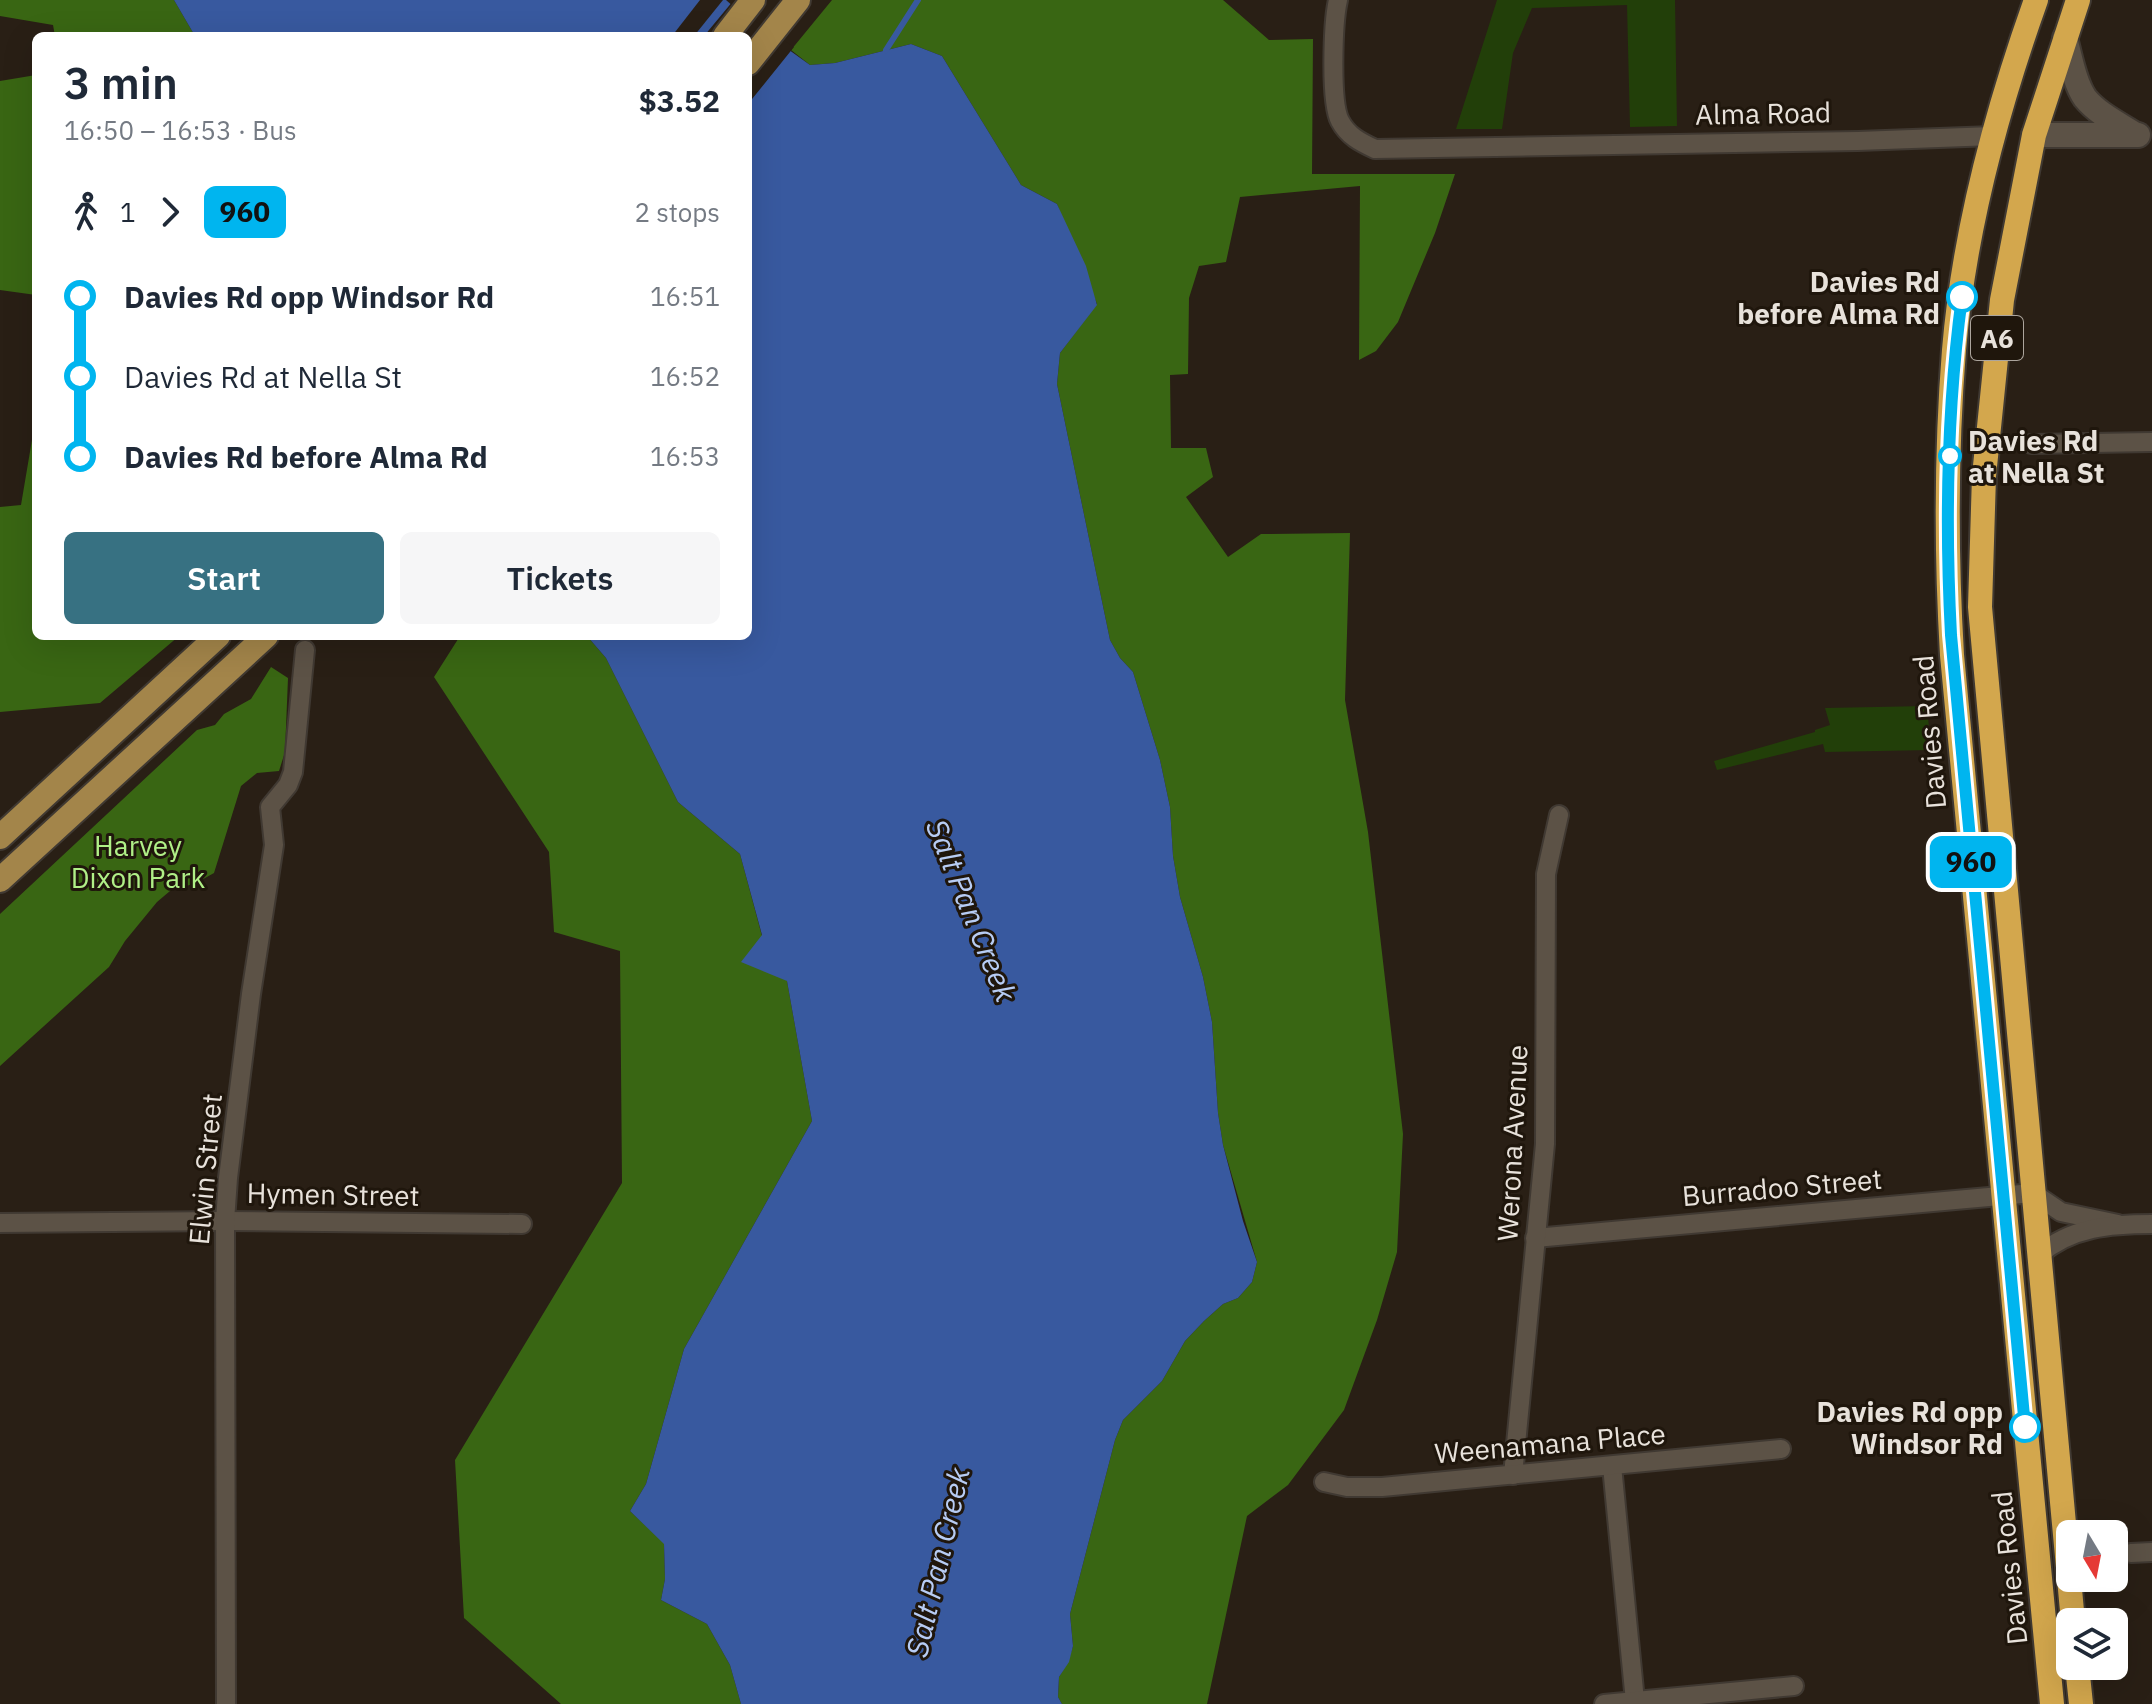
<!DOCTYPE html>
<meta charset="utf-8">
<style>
:root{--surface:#fff;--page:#f6f6f7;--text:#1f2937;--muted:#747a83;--accent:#377182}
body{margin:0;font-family:"IBM Plex Sans",sans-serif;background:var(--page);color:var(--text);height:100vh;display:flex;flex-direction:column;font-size:30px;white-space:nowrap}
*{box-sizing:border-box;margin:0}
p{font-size:26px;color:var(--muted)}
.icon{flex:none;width:44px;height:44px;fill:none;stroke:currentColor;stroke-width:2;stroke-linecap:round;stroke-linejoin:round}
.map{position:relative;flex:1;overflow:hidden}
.side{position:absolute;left:32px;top:32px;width:720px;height:608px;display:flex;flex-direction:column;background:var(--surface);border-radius:12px;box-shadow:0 8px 32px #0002}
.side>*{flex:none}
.badge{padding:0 16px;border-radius:12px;font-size:28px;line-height:52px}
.needle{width:52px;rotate:170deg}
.tools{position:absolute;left:2056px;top:1520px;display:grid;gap:16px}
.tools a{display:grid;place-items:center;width:72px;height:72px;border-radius:12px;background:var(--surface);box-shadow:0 8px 32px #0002;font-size:40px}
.map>.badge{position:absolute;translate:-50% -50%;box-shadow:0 0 0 4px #fff}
.legs{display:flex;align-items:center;gap:12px;height:88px;padding:0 32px;font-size:26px}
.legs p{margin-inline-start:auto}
.head{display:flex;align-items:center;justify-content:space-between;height:136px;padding:0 32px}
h1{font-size:44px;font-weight:600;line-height:60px}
.cta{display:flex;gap:16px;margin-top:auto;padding:16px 32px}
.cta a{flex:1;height:92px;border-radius:12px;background:var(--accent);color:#fff;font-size:32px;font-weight:600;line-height:92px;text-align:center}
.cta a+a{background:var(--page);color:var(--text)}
ul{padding:0 32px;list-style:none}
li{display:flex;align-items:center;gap:28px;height:80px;font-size:30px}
li i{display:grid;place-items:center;width:12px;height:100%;margin:0 10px;background:currentColor}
li i::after{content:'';width:20px;height:20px;margin:-10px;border:6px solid;border-radius:50%;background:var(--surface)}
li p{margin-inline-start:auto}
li:first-child i{background:linear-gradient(#0000 50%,currentColor 0)}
li:last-child i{background:linear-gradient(currentColor 50%,#0000 0)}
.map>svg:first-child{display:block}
.green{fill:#223f09}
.forest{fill:#396613}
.water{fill:#38599f}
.pier{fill:#291f15}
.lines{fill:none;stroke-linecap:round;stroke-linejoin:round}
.stream{stroke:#38599f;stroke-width:6}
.street-casing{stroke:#403932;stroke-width:22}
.secondary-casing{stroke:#403932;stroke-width:28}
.primary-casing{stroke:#403932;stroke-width:28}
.highway-casing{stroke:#403932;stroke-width:28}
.street{stroke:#5c5246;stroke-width:18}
.secondary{stroke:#5c5246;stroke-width:24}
.primary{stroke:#a3854a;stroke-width:24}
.highway{stroke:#d3a74d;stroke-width:24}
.line-1-casing{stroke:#fff;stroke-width:18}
.line-1{stroke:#00b5ef;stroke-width:12}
.stop-1-dot{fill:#fff;stroke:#00b5ef;stroke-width:4}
.labels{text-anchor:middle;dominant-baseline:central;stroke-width:6;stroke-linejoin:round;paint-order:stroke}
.shield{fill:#1f160c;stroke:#aca59d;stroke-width:2}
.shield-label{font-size:26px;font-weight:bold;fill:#e8e2db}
.street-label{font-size:28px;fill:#e8e2db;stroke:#1f160c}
.stop-label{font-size:28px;font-weight:bold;fill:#e8e2db;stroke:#1f160c;text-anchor:end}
.park-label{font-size:28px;fill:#b0f087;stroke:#1f160c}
.water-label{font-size:30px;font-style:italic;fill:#b7ccf4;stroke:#1f160c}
</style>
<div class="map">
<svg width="2152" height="1704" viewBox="0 0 2152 1704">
<rect width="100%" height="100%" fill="#291f15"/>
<g class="green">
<polygon points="1497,0 1675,0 1677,126 1630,127 1627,5 1532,8 1513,53 1502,129 1456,129"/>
<polygon points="1927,706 1931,750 1825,752 1823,744 1717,770 1714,761 1815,732 1815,730 1830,725 1825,708"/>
</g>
<g class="forest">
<polygon points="0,0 174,0 195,36 55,36 53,25 0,16"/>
<polygon points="832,0 1223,0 1269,40 1313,39 1312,174 1455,174 1435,233 1398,322 1376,351 1359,360 1360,186 1240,197 1226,262 1199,266 1189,298 1188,374 1170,375 1171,448 1206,448 1213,477 1186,497 1228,557 1261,534 1350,533 1345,700 1368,832 1403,1134 1397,1252 1377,1320 1344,1410 1288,1485 1247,1516 1207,1704 1062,1704 1058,1697 1059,1677 1068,1662 1073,1646 1070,1614 1115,1440 1123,1420 1162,1381 1185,1341 1204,1321 1223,1304 1238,1298 1252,1282 1257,1262 1223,1145 1218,1113 1212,1022 1203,977 1180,897 1173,856 1170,807 1160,760 1133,672 1120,658 1110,640 1057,384 1060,353 1097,304 1057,204 1021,185 942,56 911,44 835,63 810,65 791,50"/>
<polygon points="36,75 36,295 0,290 0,81"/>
<polygon points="36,387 36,636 179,636 100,703 0,712 0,507 21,505 35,422"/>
<polygon points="460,636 587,636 606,658 678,802 740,854 762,936 787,981 812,1121 684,1349 646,1484 630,1511 664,1543 665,1579 661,1600 707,1624 730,1665 741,1704 561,1704 464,1618 455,1460 622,1183 620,951 554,932 549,852 434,677"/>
<polygon points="271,667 288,678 285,752 279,771 257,773 241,786 214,873 196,883 170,891 157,902 125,941 109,967 0,1066 0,914 197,730 215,725 224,714 251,699"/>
</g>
<polygon class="water" points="174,0 726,0 753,24 810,65 835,63 911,44 942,56 1021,185 1057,204 1086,266 1097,305 1060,353 1057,384 1110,640 1120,658 1133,672 1160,760 1170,807 1173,856 1180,897 1203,977 1212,1022 1218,1113 1223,1145 1243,1221 1257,1262 1252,1282 1238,1298 1223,1304 1204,1321 1185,1341 1162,1381 1123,1420 1115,1440 1070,1614 1073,1646 1069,1662 1059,1677 1058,1697 1062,1704 741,1704 730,1665 707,1624 661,1600 665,1579 664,1544 630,1511 646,1484 684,1349 812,1121 787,981 741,962 762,935 740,854 678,802 606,658 587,636 748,636 748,36 195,36"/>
<g class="pier">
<polygon points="700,0 723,0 694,36 672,36"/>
<polygon points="733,1 755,21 794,47 748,104 748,36 704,36"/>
</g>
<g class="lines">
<polyline class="stream" points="886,50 918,0"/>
<defs>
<g id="street">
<path d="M 1338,0 C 1333,22 1330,102 1340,121 C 1348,136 1360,142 1375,149 L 1858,141 L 1993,136"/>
<polyline points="2031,444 2152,442"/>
<polyline points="0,1223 225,1221 522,1224"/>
<polyline points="1535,1238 2033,1193 2061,1212 2118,1224"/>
<path d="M 2039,1255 C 2071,1227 2111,1224 2152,1224"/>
<polyline points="1612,1466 1635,1701"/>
<polyline points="1513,1475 1545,1144 1546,874 1559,815"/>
<polyline points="1324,1482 1347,1487 1382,1487 1781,1449"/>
<polyline points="2131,1553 2152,1552"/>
<polyline points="226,1704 225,1221 228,1178 251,994 274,845 270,807 288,785 293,772 305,650"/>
<polyline points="1604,1704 1794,1686"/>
</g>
<g id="secondary">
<path d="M 2065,38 C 2070,56 2074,82 2085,98 C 2098,114 2119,124 2136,135"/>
<polyline points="2034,135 2138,135"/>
</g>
<g id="primary">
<polyline points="725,36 753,0"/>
<polyline points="748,63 798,0"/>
<polyline points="0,837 218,636"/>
<polyline points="0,880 266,636"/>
</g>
<g id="highway">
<path d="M 2036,0 C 1996,112 1964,231 1954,350 C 1946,451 1946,554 1952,655 L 2052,1704"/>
<polyline points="2073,1622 1980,607 1984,476 2002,300 2034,135 2078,0"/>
<polyline points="2077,1666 2081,1704"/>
</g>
</defs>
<use href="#street" class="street-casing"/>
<use href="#secondary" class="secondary-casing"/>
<use href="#primary" class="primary-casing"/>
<use href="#highway" class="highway-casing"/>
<use href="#street" class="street"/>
<use href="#secondary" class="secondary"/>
<use href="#primary" class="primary"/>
<use href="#highway" class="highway"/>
</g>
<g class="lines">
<defs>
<path id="line-1" d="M 1962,297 C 1947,408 1945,522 1951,635 L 2025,1427"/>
</defs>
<use href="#line-1" class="line-1-casing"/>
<use href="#line-1" class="line-1"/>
</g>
<g class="stop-1-dot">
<circle cx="1962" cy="297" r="14"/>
<circle cx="1950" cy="456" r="10"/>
<circle cx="2025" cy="1427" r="14"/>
</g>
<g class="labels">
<rect class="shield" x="1971" y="316" width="52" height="44" rx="6"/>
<g class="shield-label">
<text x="1997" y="338">A6</text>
</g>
<g class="street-label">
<text transform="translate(1763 113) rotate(-1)">Alma Road</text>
<text transform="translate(1929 732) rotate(-95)">Davies Road</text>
<text transform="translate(1512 1143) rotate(-87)">Werona Avenue</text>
<text transform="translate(205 1169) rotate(-85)">Elwin Street</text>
<text transform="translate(1782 1187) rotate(-5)">Burradoo Street</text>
<text transform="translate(333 1194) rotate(1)">Hymen Street</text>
<text transform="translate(1550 1443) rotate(-5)">Weenamana Place</text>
<text transform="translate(2009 1568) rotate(-96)">Davies Road</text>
</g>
<g class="stop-label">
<text x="1940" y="281">Davies Rd<tspan x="1940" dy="32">before Alma Rd</tspan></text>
<text x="1968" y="440" text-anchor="start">Davies Rd<tspan x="1968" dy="32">at Nella St</tspan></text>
<text x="2003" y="1411">Davies Rd opp<tspan x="2003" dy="32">Windsor Rd</tspan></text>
</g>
<g class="park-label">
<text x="138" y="845">Harvey<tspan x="138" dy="32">Dixon Park</tspan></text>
</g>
<g class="water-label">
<text transform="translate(972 910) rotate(68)">Salt Pan Creek</text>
<text transform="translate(937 1562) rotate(-77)">Salt Pan Creek</text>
</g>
</g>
</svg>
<div class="tools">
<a><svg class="needle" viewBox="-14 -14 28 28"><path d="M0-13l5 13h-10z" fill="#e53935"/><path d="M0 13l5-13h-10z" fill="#747a83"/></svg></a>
<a><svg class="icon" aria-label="layers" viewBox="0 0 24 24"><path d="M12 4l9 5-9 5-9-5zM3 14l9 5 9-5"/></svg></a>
</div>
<b class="badge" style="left:1971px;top:862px;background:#00b5ef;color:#111">960</b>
<section class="side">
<div class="head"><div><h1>3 min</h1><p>16:50 – 16:53 · Bus</p></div><b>$3.52</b></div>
<div class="legs"><svg class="icon" aria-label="walk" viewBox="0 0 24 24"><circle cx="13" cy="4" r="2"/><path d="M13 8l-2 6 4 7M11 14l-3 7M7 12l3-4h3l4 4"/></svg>1<svg class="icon" aria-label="forward" viewBox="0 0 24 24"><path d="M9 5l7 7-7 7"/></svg><b class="badge" style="background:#00b5ef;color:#111">960</b><p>2 stops</p></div>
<ul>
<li><i style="color:#00b5ef"></i><b>Davies Rd opp Windsor Rd</b><p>16:51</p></li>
<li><i style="color:#00b5ef"></i><span>Davies Rd at Nella St</span><p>16:52</p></li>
<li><i style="color:#00b5ef"></i><b>Davies Rd before Alma Rd</b><p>16:53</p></li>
</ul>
<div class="cta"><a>Start</a><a>Tickets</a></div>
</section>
</div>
